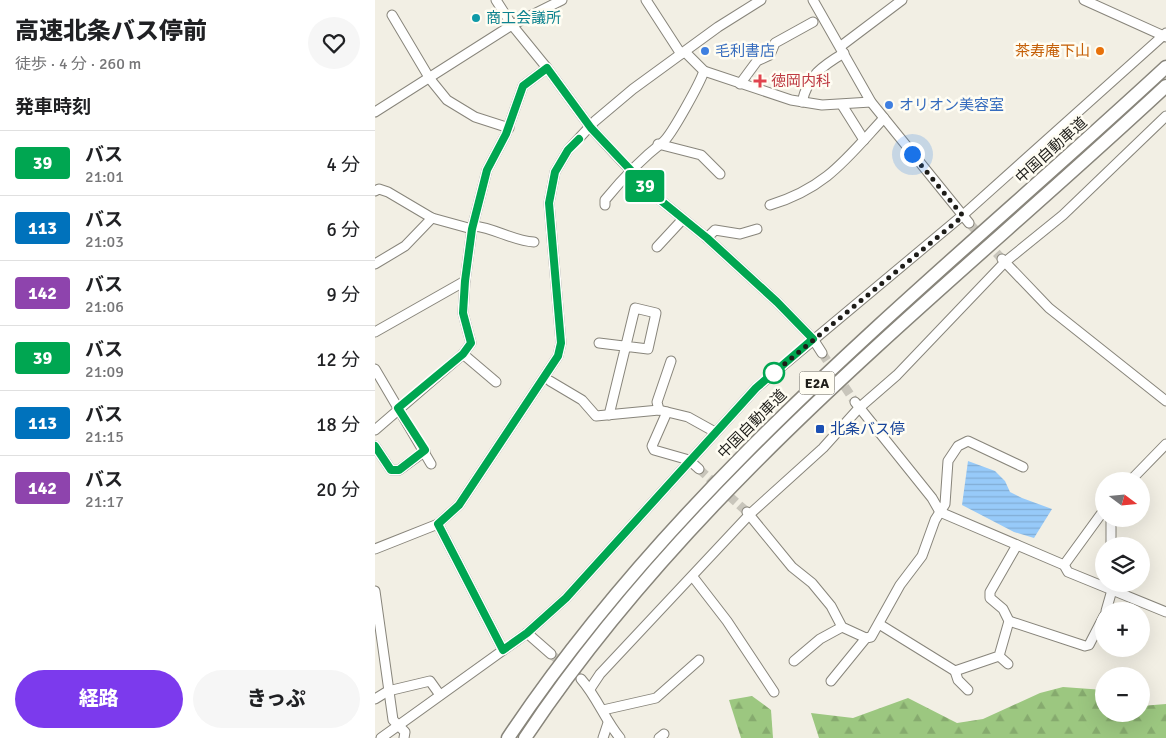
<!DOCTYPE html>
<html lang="ja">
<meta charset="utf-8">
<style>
:root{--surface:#fff;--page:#f6f6f6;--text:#202124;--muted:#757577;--line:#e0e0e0;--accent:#7c3aed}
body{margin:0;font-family:Signika,"Noto Sans JP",sans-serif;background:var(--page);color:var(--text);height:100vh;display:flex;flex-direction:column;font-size:19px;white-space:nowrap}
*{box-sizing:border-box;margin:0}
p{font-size:16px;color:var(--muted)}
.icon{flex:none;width:28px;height:28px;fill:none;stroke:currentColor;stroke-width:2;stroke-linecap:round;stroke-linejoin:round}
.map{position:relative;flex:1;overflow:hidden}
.drawer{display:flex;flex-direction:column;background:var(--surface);width:375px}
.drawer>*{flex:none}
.badge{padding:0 10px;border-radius:4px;font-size:18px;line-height:32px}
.needle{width:32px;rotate:106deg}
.fabs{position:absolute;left:720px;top:472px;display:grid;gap:10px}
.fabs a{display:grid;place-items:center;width:55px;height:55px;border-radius:50%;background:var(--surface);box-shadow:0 5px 20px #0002;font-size:25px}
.you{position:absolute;width:25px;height:25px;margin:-12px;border:4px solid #fff;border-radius:50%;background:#1a73e8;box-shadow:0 0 0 8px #1a73e833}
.map>.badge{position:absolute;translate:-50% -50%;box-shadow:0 0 0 2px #fff}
h2{padding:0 15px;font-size:19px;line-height:45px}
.round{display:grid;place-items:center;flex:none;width:52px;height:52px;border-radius:26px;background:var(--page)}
.headline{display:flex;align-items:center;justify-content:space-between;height:85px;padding:0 15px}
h1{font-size:24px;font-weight:800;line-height:38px}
.button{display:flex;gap:10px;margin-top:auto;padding:10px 15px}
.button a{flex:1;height:58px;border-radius:30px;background:var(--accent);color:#fff;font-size:20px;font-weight:800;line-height:58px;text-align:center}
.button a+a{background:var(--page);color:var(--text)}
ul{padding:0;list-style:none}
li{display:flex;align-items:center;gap:15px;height:65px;padding:0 15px;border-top:1px solid var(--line)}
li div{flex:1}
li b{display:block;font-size:19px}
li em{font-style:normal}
li .badge{min-width:55px;font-weight:700;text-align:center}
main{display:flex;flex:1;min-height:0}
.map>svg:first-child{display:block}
.forest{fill:url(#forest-firs)}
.water{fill:url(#water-rules)}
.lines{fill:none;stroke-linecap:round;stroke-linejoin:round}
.minor-tunnel{stroke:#c8c5bb;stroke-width:9;stroke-dasharray:9 4.5;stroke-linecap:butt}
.minor-casing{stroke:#88857b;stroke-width:11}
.highway-casing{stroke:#88857b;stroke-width:15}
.minor{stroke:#fff;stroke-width:9}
.highway{stroke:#fff;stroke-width:12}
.line-casing{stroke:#fff;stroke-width:11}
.line{stroke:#00a651;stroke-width:8}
.walk{stroke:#1e1d19;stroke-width:5;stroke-dasharray:0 9}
.culture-dot{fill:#0f9aa8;stroke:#fffdf3;stroke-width:2}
.shop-dot{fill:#3f7fe0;stroke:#fffdf3;stroke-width:2}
.food-dot{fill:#e8710a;stroke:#fffdf3;stroke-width:2}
.health-dot{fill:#e0444e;stroke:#fffdf3;stroke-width:2}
.stop-dot{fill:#fff;stroke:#00a651;stroke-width:2.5}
.transit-dot{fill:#1a4fb4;stroke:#fffdf3;stroke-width:2}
.labels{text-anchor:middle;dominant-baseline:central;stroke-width:5;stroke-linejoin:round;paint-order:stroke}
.shield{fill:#fffdf3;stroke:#62605a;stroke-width:1}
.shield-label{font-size:14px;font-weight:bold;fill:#1e1d19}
.culture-label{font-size:15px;fill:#0d838f;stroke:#fffdf3;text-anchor:start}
.shop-label{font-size:15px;fill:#366cbe;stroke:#fffdf3;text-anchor:start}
.food-label{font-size:15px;fill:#c56008;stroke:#fffdf3;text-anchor:end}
.health-label{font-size:15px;fill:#be3a42;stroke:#fffdf3;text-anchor:start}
.street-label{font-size:15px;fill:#1e1d19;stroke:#fffdf3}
.transit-label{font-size:15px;fill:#164399;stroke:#fffdf3;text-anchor:start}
</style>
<main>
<section class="drawer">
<div class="headline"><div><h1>高速北条バス停前</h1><p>徒歩 · 4 分 · 260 m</p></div><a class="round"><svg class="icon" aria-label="heart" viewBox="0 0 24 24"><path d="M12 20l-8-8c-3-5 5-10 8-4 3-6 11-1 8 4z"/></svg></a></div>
<h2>発車時刻</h2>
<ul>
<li><span class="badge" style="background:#00a651;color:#fff">39</span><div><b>バス</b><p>21:01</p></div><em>4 分</em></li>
<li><span class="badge" style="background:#0072bc;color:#fff">113</span><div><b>バス</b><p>21:03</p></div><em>6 分</em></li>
<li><span class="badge" style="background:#8e44ad;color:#fff">142</span><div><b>バス</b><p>21:06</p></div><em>9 分</em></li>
<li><span class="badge" style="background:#00a651;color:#fff">39</span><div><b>バス</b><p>21:09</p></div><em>12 分</em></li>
<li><span class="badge" style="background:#0072bc;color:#fff">113</span><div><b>バス</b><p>21:15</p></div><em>18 分</em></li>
<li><span class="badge" style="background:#8e44ad;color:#fff">142</span><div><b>バス</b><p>21:17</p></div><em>20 分</em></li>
</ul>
<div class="button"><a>経路</a><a>きっぷ</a></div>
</section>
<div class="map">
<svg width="791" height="738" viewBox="0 0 791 738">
<defs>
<pattern id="forest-firs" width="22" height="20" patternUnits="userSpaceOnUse" patternTransform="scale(1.25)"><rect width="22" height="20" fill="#9cc780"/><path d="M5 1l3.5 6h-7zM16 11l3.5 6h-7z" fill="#86aa6e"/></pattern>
<pattern id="water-rules" width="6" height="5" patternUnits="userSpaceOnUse" patternTransform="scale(1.25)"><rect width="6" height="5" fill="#97caf9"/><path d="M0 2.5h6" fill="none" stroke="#82add5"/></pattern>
</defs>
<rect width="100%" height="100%" fill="#f2efe4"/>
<g class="forest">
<polygon points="688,687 729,690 729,714 766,714 766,706 791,704 791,738 444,738 436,713 478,718 533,698 582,723 608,719 665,693"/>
<polygon points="377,696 396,710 398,738 366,738 354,700"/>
</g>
<polygon class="water" points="593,461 620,471 630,481 635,492 647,498 677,509 659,538 639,532 587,505"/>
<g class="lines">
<g class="minor-tunnel">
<polyline points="594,223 626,258"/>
<polyline points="447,353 480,402"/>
<polyline points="324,469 371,511"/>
<polyline points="176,654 206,679"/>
</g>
<defs>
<g id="minor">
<polyline points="121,0 137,25 172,68 216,128 240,154 279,195 332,238 402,302 438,339 447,353"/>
<polyline points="271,0 306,54"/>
<polyline points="438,0 496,102 594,223"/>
<polyline points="709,0 791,37"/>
<polyline points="17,15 55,79 72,100 100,117 134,128"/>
<polyline points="466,46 527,0"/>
<polyline points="310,52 329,71 416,100 447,105 496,102"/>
<polyline points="365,84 382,61 395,55 400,43 438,22"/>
<path d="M 427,102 C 433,76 447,66 469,53"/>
<polyline points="467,105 489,140"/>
<polyline points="0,112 137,25 187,0"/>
<polyline points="283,144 326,155 345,174"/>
<polyline points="0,191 4,189 13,192 57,218 97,229"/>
<path d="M 230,205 L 230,200 C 248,178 266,159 288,142 C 296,136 325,83 329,71"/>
<path d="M 395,205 C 451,188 471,159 509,118"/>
<path d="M 99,226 C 120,228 138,241 159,242"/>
<polyline points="332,238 340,230 365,234 382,229"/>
<polyline points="282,247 307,220"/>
<polyline points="627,259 674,308 791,401"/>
<polyline points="0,264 30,246 57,218"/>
<polyline points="0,332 90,281"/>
<polyline points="224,343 273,349 281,313 260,308 234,415"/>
<polyline points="88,354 121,382"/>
<polyline points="0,369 56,464"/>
<polyline points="175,381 207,400 221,416 284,410 313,417 340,432"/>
<polyline points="480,402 557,498 565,512 689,565 693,572 791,612"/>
<polyline points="284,410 282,402 296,361"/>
<polyline points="292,412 277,446 279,450 314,460 324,469"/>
<polyline points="0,430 88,354 96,343 88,313 90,281 97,229 112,170 131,134 148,86 172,68"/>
<polyline points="0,446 16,470 24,470 50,451"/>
<polyline points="755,481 791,444"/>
<polyline points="372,512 417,567 437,583 456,606 467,627 491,638"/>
<polyline points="63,524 128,650"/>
<polyline points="736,546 736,519"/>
<polyline points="0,549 63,524 84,505 183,356 186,343 174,203 180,172 193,150 220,121 258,89 343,27 386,0"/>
<polyline points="689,565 729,510"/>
<polyline points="318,577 352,621 399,692"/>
<polyline points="0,591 18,720 30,732 29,738"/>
<polyline points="731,611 737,590"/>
<polyline points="634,621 710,646 714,645 729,616"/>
<polyline points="504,624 580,671 624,656 634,621 628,609 615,598 615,592 642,545"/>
<polyline points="152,633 176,654"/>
<polyline points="624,656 633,664"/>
<polyline points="419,661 445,639 467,627"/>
<polyline points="580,671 583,680 593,690"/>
<path d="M 206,679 C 222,697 230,720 245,738"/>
<polyline points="456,681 491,638 496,637 525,585 547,556 560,520 570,504 573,461 583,446 593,441 648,467"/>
<polyline points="215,689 225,674 375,514 448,448 484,408 522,375 630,262 688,215 791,116"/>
<polyline points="0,699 13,691 55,681 65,695"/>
<polyline points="228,710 281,698 324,660"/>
<polyline points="6,738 152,633 191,598 381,388 588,215 791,33"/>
<polyline points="228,738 233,723"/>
<polyline points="284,738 289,734"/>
</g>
<g id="highway">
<path d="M 133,738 C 308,475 562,279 791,67"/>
<path d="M 150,738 C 320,482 569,293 791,86"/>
</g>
</defs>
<use href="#minor" class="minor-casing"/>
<use href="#highway" class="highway-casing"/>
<use href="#minor" class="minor"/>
<use href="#highway" class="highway"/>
</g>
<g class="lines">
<defs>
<polyline id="line" points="0,446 16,470 24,470 50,450 23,408 88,354 96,343 88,313 90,281 97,229 112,170 131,134 148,86 172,68 216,128 279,195 332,238 402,302 438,339 381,388 191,598 152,633 128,650 63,524 84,505 183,356 186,343 174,203 180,172 193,150 204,139"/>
</defs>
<use href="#line" class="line-casing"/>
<use href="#line" class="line"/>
<polyline class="walk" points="399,373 394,377 588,216 537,154"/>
</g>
<circle class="culture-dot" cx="101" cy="18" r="5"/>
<g class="shop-dot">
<circle cx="330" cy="51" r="5"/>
<circle cx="514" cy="105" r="5"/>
</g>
<circle class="food-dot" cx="725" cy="51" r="5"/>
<path class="health-dot" d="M382.5 73.5h5v5h5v5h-5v5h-5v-5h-5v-5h5z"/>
<circle class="stop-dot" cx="399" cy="373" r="10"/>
<rect class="transit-dot" x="440" y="424" width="10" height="10" rx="2.5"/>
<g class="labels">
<rect class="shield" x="424.5" y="371.5" width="35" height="23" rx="4"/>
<g class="shield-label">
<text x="442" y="383">E2A</text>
</g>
<g class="culture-label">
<text x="111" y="18">商工会議所</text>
</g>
<g class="shop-label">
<text x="340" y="51">毛利書店</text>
<text x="524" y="105">オリオン美容室</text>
</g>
<g class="food-label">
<text x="715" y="51">茶寿庵下山</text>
</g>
<g class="health-label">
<text x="396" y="81">徳岡内科</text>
</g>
<g class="street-label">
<text transform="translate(676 150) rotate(-42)">中国自動車道</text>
<text transform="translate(377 424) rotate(-45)">中国自動車道</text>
</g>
<g class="transit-label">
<text x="455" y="429">北条バス停</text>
</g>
</g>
</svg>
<div class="fabs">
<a><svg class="needle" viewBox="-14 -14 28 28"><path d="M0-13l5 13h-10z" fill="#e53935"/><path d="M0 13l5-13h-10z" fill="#757577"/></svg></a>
<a><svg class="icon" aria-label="layers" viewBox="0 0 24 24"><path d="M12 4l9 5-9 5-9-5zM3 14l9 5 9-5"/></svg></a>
<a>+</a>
<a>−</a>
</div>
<div class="you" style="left:537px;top:154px"></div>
<b class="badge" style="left:270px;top:186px;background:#00a651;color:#fff">39</b>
</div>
</main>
